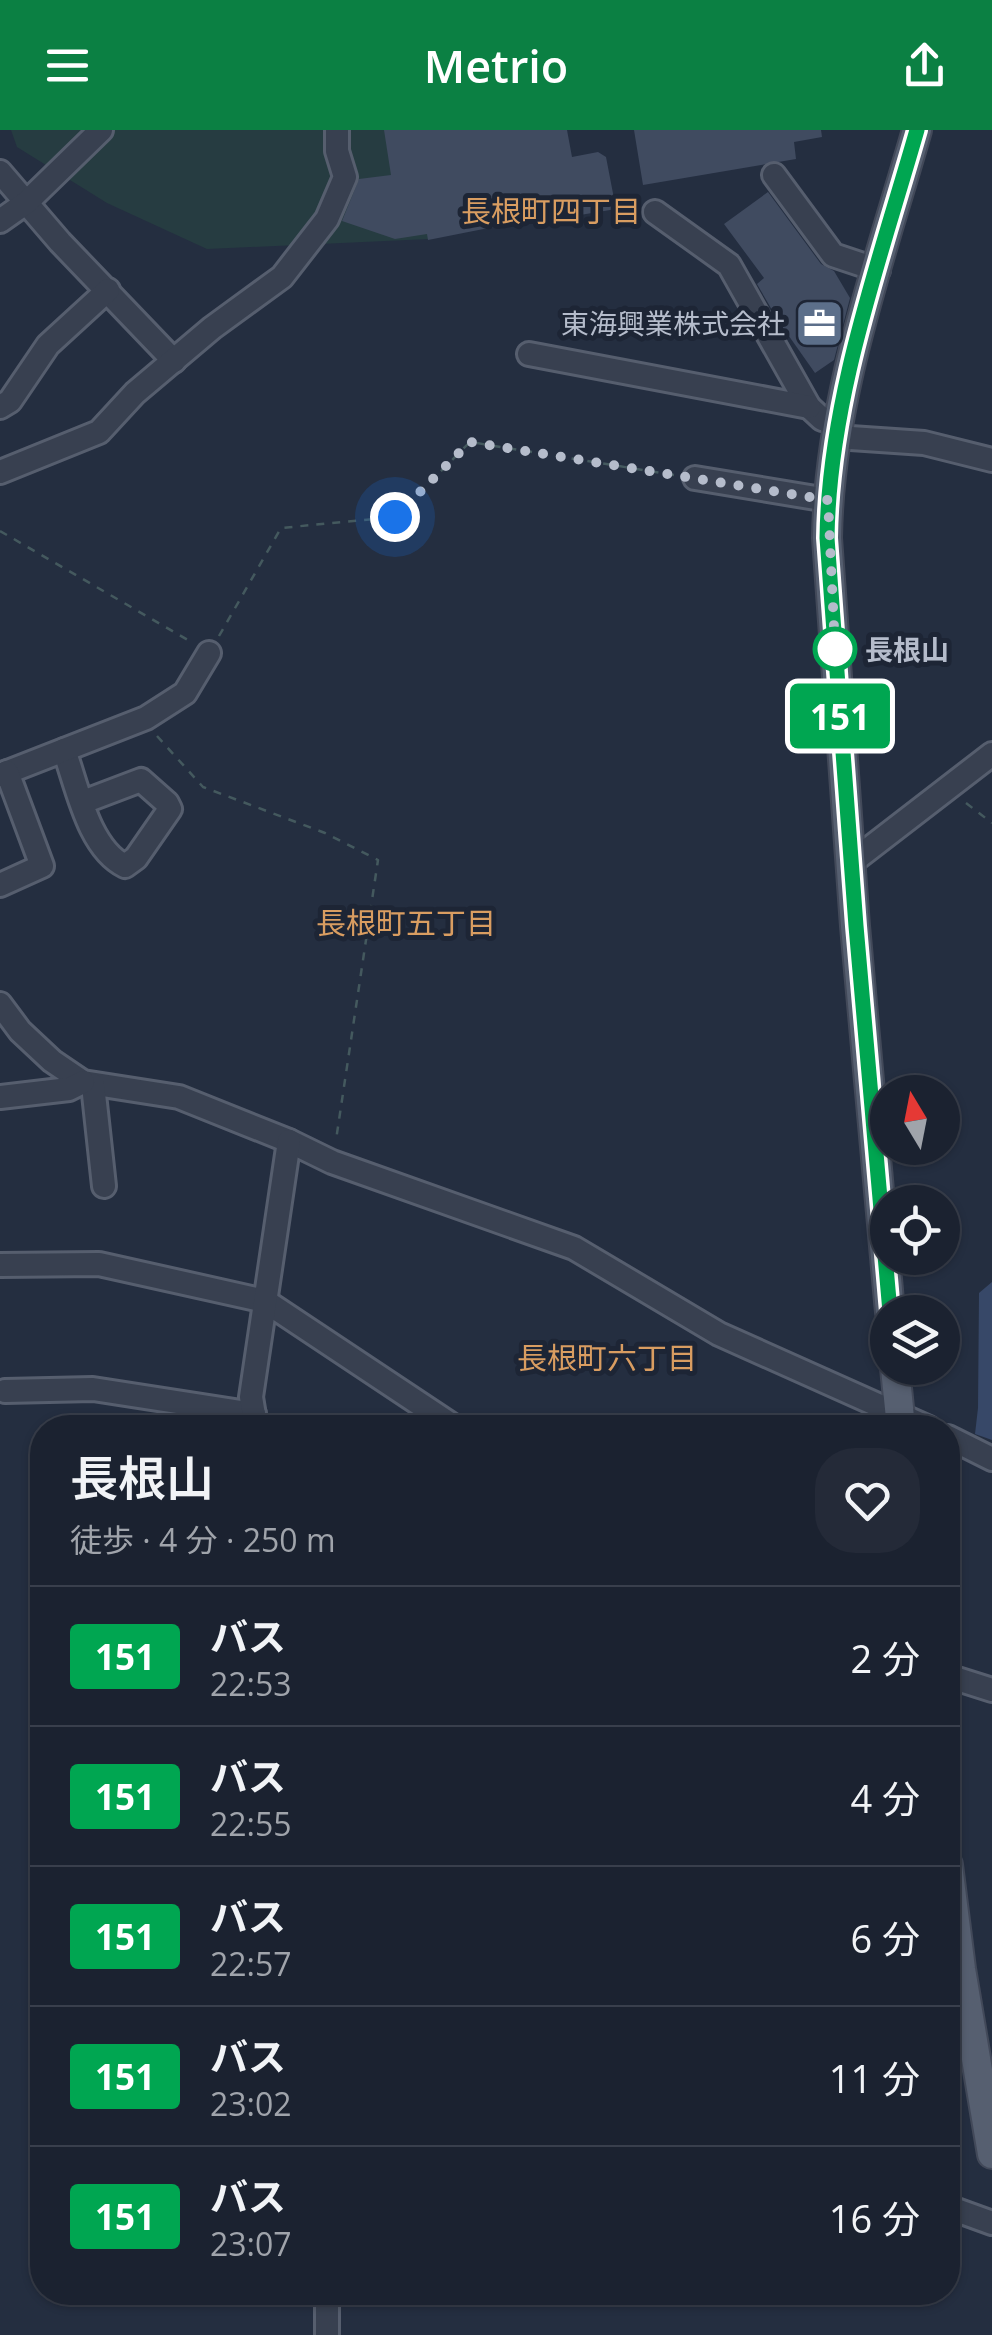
<!DOCTYPE html>
<html lang="ja">
<meta charset="utf-8">
<style>
:root{--surface:#1b2230;--page:#242a38;--text:#f1f3f6;--muted:#a0a4ab;--line:#393f4c;--accent:#0b8043}
body{margin:0;font-family:"Open Sans","Noto Sans JP",sans-serif;background:var(--page);color:var(--text);height:100vh;display:flex;flex-direction:column;font-size:38px;white-space:nowrap}
*{box-sizing:border-box;margin:0}
p{font-size:32px;color:var(--muted)}
.icon{flex:none;width:55px;height:55px;fill:none;stroke:currentColor;stroke-width:2;stroke-linecap:round;stroke-linejoin:round}
.map{position:relative;flex:1;overflow:hidden}
.drawer{position:absolute;left:30px;top:1285px;width:930px;height:890px;display:flex;flex-direction:column;background:var(--surface);border-radius:40px;box-shadow:0 2px 8px #0004,0 0 0 2px var(--line)}
.drawer>*{flex:none}
.badge{padding:0 20px;border-radius:8px;font-size:35px;line-height:65px}
.needle{width:65px;rotate:350deg}
.fabs{position:absolute;left:870px;top:945px;display:grid;gap:20px}
.fabs a{display:grid;place-items:center;width:90px;height:90px;border-radius:50%;background:var(--surface);box-shadow:0 2px 8px #0004,0 0 0 2px var(--line);font-size:50px}
.you{position:absolute;width:50px;height:50px;margin:-25px;border:8px solid #fff;border-radius:50%;background:#1a73e8;box-shadow:0 0 0 15px #1a73e833}
.map>.badge{position:absolute;translate:-50% -50%;box-shadow:0 0 0 5px #fff}
.round{display:grid;place-items:center;flex:none;width:105px;height:105px;border-radius:40px;background:var(--page)}
.headline{display:flex;align-items:center;justify-content:space-between;height:170px;padding:0 40px}
h1{font-size:48px;font-weight:600;line-height:75px}
ul{padding:0;list-style:none}
li{display:flex;align-items:center;gap:30px;height:140px;padding:0 40px;border-top:2px solid var(--line)}
li div{flex:1}
li b{display:block;font-size:38px}
li em{font-style:normal}
li .badge{min-width:110px;font-weight:700;text-align:center}
header{display:flex;justify-content:space-between;align-items:center;height:130px;padding:0 40px;background:var(--accent);color:#fff;font-size:45px;font-weight:600}
.map>svg:first-child{display:block}
.green{fill:#263c41}
.water{fill:#374868}
.building{fill:#404b60}
.lines{fill:none;stroke-linecap:round;stroke-linejoin:round}
.minor-casing{stroke:#565e6e;stroke-width:28}
.major-casing{stroke:#424959;stroke-width:32}
.path{stroke:#44595e;stroke-width:2.5;stroke-dasharray:8 8;stroke-linecap:butt}
.minor{stroke:#384050;stroke-width:22}
.major{stroke:#565f70;stroke-width:28}
.line-casing{stroke:#fff;stroke-width:22}
.line{stroke:#00a651;stroke-width:15}
.walk{stroke:#b5bccb;stroke-width:10;stroke-dasharray:0 18}
.stop-dot{fill:#fff;stroke:#00a651;stroke-width:5}
.labels{text-anchor:middle;dominant-baseline:central;stroke-width:10;stroke-linejoin:round;paint-order:stroke}
.poi-label{font-size:28px;fill:#b5bccb;stroke:#1d2535;text-anchor:end}
.stop-label{font-size:28px;font-weight:bold;fill:#b5bccb;stroke:#1d2535;text-anchor:start}
.neighbourhood-label{font-size:30px;fill:#d99d61;stroke:#1d2535}
</style>
<header><svg class="icon" aria-label="menu" viewBox="0 0 24 24"><path d="M4 6h16M4 12h16M4 18h16"/></svg>Metrio<svg class="icon" aria-label="share" viewBox="0 0 24 24"><path d="M12 15V3M7 8l5-5 5 5M5 13v7h14v-7"/></svg></header>
<div class="map">
<svg width="992" height="2205" viewBox="0 0 992 2205">
<rect width="100%" height="100%" fill="#242e40"/>
<polygon class="green" points="11,0 480,0 429,109 207,119 107,73 17,17"/>
<polygon class="water" points="992,1152 992,1310 975,1304 978,1278 979,1163"/>
<g class="building">
<polygon points="384,0 567,0 572,27 598,22 606,27 616,79 550,90 549,86 428,110 427,104 395,109 342,91 359,49 391,45"/>
<polygon points="634,0 821,0 822,7 794,12 796,29 643,55"/>
<polygon points="768,62 821,134 834,141 850,168 834,230 815,243 779,192 757,154 764,148 724,94"/>
</g>
<g class="lines">
<defs>
<g id="minor">
<polyline points="0,42 60,112 174,231"/>
<polyline points="774,45 833,125 878,140"/>
<polyline points="655,82 729,135 809,277 822,289 838,293"/>
<polyline points="0,91 27,72 101,0"/>
<polyline points="529,224 809,277"/>
<polyline points="0,277 10,271 48,215 108,160"/>
<polyline points="836,307 924,313 992,330"/>
<polyline points="0,342 99,302 135,263 212,198 282,147 327,89 345,47 337,21 337,0"/>
<polyline points="695,348 828,370"/>
<path d="M 64,620 C 77,655 88,718 125,736 L 136,728 L 170,679 L 167,673 L 141,650 L 83,672"/>
<polyline points="0,645 146,588 185,563 209,523"/>
<polyline points="852,732 992,624"/>
<polyline points="0,755 42,736 7,642"/>
<polyline points="0,874 20,901 52,931 83,952 179,967 289,1011 332,1032 574,1118 719,1204 929,1298"/>
<polyline points="93,955 104,1056"/>
<polyline points="0,967 69,959 83,952"/>
<polyline points="0,1135 99,1134 265,1171 456,1298"/>
<polyline points="5,1261 93,1259 254,1284"/>
<polyline points="256,1298 251,1267 289,1011"/>
<polyline points="948,1307 992,1329"/>
<polyline points="948,1546 992,1560"/>
<polyline points="948,1904 974,1911"/>
<polyline points="948,2077 992,2093"/>
<polyline points="327,2205 327,2162"/>
</g>
<g id="major">
<path d="M 890,1182 L 855,796 L 827,408 C 829,269 879,133 917,0"/>
<polyline points="895,1238 901,1298"/>
<polyline points="948,1735 961,1839 992,2024"/>
</g>
</defs>
<use href="#minor" class="minor-casing"/>
<use href="#major" class="major-casing"/>
<g class="path">
<polyline points="0,401 193,513"/>
<polyline points="219,506 281,398 395,387 470,312 674,345"/>
<polyline points="157,606 203,657 325,703 378,730 336,1010"/>
<polyline points="966,673 992,693"/>
</g>
<use href="#minor" class="minor"/>
<use href="#major" class="major"/>
</g>
<g class="lines">
<defs>
<path id="line" d="M 890,1182 L 856,796 L 827,408 C 829,269 879,133 917,0"/>
</defs>
<use href="#line" class="line-casing"/>
<use href="#line" class="line"/>
<polyline class="walk" points="395,387 470,312 828,370 835,519"/>
</g>
<defs>
<symbol id="office-square" viewBox="-11 -11 22 22"><rect x="-9" y="-9" width="18" height="18" rx="4" fill="#5c6f8a" stroke="#1d2535"/><path d="M-6-3h4V-5.5h4V-3h4V5H-6ZM-1-4.5V-3h2v-1.5ZM-6 0V1H6V0Z" fill="#fff"/></symbol>
</defs>
<g fill-rule="evenodd">
<use href="#office-square" x="792" y="166" width="55" height="55"/>
</g>
<circle class="stop-dot" cx="835" cy="519" r="20"/>
<g class="labels">
<g class="poi-label">
<text x="785" y="193">東海興業株式会社</text>
</g>
<g class="stop-label">
<text x="865" y="519">長根山</text>
</g>
<g class="neighbourhood-label">
<text x="551" y="80">長根町四丁目</text>
<text x="406" y="792">長根町五丁目</text>
<text x="607" y="1227">長根町六丁目</text>
</g>
</g>
</svg>
<div class="fabs">
<a><svg class="needle" viewBox="-14 -14 28 28"><path d="M0-13l5 13h-10z" fill="#e53935"/><path d="M0 13l5-13h-10z" fill="#a0a4ab"/></svg></a>
<a><svg class="icon" aria-label="locate" viewBox="0 0 24 24"><circle cx="12" cy="12" r="6"/><path d="M12 2v4M12 18v4M2 12h4M18 12h4"/></svg></a>
<a><svg class="icon" aria-label="layers" viewBox="0 0 24 24"><path d="M12 4l9 5-9 5-9-5zM3 14l9 5 9-5"/></svg></a>
</div>
<div class="you" style="left:395px;top:387px"></div>
<b class="badge" style="left:840px;top:586px;background:#00a651;color:#fff">151</b>
<section class="drawer">
<div class="headline"><div><h1>長根山</h1><p>徒歩 · 4 分 · 250 m</p></div><a class="round"><svg class="icon" aria-label="heart" viewBox="0 0 24 24"><path d="M12 20l-8-8c-3-5 5-10 8-4 3-6 11-1 8 4z"/></svg></a></div>
<ul>
<li><span class="badge" style="background:#00a651;color:#fff">151</span><div><b>バス</b><p>22:53</p></div><em>2 分</em></li>
<li><span class="badge" style="background:#00a651;color:#fff">151</span><div><b>バス</b><p>22:55</p></div><em>4 分</em></li>
<li><span class="badge" style="background:#00a651;color:#fff">151</span><div><b>バス</b><p>22:57</p></div><em>6 分</em></li>
<li><span class="badge" style="background:#00a651;color:#fff">151</span><div><b>バス</b><p>23:02</p></div><em>11 分</em></li>
<li><span class="badge" style="background:#00a651;color:#fff">151</span><div><b>バス</b><p>23:07</p></div><em>16 分</em></li>
</ul>
</section>
</div>
